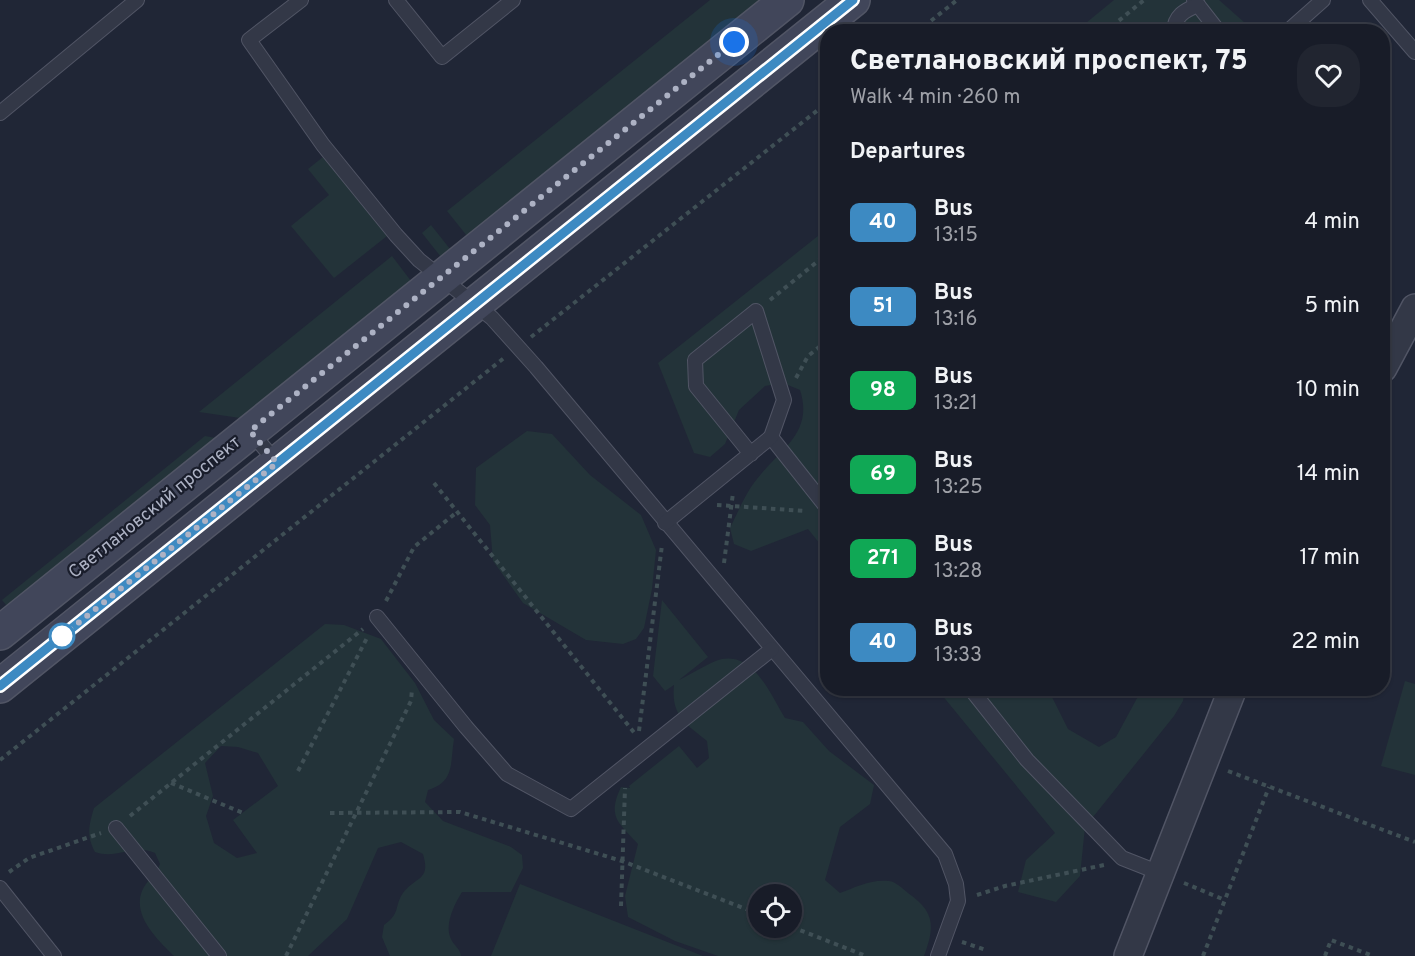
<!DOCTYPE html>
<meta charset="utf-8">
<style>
:root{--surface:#181c28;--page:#212530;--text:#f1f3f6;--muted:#9fa1a8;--line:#363a45}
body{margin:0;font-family:Overpass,sans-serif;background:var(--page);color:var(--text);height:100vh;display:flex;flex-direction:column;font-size:22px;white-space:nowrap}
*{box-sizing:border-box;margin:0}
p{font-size:20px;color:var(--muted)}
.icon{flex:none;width:33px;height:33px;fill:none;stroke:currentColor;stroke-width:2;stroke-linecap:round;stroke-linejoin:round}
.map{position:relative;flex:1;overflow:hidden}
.sheet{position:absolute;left:820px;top:24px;width:570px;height:672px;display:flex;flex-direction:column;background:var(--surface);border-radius:24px;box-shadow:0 2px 4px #0004,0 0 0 2px var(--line)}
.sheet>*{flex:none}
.badge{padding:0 12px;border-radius:9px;font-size:21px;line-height:39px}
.buttons{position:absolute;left:748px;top:884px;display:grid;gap:12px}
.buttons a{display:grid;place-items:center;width:54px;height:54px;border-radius:50%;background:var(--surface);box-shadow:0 2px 4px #0004,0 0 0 2px var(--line);font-size:30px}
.you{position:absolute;width:30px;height:30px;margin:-15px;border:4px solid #fff;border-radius:50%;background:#1a73e8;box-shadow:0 0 0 9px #1a73e833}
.map>.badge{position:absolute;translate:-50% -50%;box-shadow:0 0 0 3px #fff}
h2{padding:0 30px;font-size:22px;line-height:54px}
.round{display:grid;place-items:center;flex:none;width:63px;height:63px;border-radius:24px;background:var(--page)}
.headline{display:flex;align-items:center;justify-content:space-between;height:102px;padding:0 30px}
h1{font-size:28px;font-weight:800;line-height:45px}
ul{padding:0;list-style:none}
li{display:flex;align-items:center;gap:18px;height:84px;padding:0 30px}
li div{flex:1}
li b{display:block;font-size:22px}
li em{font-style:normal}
li .badge{min-width:66px;font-weight:700;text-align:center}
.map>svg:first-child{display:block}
.green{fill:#233339;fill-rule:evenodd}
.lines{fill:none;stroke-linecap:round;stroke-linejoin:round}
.lane-casing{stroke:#515565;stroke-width:16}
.street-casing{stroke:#515565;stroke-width:30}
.secondary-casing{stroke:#515565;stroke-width:36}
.path{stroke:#3f4f55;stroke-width:4;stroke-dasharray:4.5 4.5;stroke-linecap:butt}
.lane{stroke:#333847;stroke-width:14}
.street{stroke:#333847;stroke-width:27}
.secondary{stroke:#41465a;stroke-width:33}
.line-casing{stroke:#fff;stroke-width:14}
.line{stroke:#3d8ac2;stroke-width:9}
.walk{stroke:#adb2c4;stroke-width:6;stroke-dasharray:0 10.8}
.stop-dot{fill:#fff;stroke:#3d8ac2;stroke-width:3}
.labels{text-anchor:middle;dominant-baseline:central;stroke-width:4.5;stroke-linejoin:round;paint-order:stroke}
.street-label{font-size:18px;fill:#adb2c4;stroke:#191d2b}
</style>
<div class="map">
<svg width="1415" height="956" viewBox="0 0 1415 956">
<rect width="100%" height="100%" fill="#202636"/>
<g class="green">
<polygon points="710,0 761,0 467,236 447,211"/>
<polygon points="1114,0 1219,0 1245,23 1244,31 1075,32"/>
<polygon points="323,157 387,236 334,278 291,226 329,195 308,169"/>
<polygon points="431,225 450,249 441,257 422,233"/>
<path d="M 828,228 L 828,554 L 808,529 L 751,551 L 734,544 L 730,528 C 738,512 746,492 757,479 C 780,449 814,433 800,390 L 783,383 L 765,386 L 739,410 L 725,444 L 710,457 L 694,453 L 658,363 Z"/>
<polygon points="392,256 411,281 240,418 199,412"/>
<polygon points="527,431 552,434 590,475 641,515 656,550 652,589 644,628 636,639 623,644 586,640 523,603 493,561 490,525 475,505 476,468"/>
<polygon points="205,436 216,438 7,606 2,600"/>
<path d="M 662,600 L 708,657 L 679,680 C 692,674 709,662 722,659 C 755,653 771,696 785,718 L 803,722 L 829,751 L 874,785 L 870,804 L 840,827 L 825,880 L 840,893 C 856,887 871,879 889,881 C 896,882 902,888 908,893 C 935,912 935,926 924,956 L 718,956 L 675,941 L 628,917 L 625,896 L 638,844 C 618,822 607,817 621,787 L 630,788 L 629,786 L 679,746 L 697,768 L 709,758 L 707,741 C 685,723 671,716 674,685 L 665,691 L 653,676 ZM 759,894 L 792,894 L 792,927 L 759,927 Z"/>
<path d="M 325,624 L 344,625 L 381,639 L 415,683 L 434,720 L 454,739 C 450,763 455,782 428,790 L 425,802 L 443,821 L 511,847 L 522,855 L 523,868 L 511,892 L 462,892 C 454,905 444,925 451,939 C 454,946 460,948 461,956 L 390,956 L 382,937 L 384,925 C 401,913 394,906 403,893 C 416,876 431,881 423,854 L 401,842 L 378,848 L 347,919 L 308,956 L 174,956 C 158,940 132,916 142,891 C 147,879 156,876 160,864 L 155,853 C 133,843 117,860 95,852 C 86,835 89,825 94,808 ZM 221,746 L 238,747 L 258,753 L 278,786 L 233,820 L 257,853 L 237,858 L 214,843 L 206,816 L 213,796 L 205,763 Z"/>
<polygon points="1405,681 1415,684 1415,775 1381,766"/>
<polygon points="937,689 1048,689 1068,729 1099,747 1116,737 1142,689 1185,689 1183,701 1174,716 1085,827 1080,876 1056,902 1018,892 1026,860 1055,833"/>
<polygon points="520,884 703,956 491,956"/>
</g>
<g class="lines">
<defs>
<g id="lane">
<polyline points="301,0 249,40 323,145 396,235 419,260 492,318 536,367 945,854 956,884 958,901 938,956"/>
<polyline points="396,0 442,57 513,0"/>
<polyline points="1194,0 1219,32"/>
<polyline points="1370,0 1415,52"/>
<path d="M 1174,32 C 1174,16 1185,10 1198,5"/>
<polyline points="1287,32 1323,0"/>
<polyline points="0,113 137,0"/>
<polyline points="250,431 277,463"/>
<polyline points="771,437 828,509"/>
<polyline points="665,523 771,437 784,400 756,311 695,360 696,386 751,454"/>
<polyline points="377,617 466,727 507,774 571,809 772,649"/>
<polyline points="970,688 1027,760 1122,858 1160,873"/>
<polyline points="116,828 219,956"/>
<polyline points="0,888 54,956"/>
</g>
<g id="street">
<polyline points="1383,368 1415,308"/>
<polyline points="1128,956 1233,688"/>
</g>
<g id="secondary">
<polyline points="0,633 787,0"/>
<polyline points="0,686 853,0"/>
</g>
</defs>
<use href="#lane" class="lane-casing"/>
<use href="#street" class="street-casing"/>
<use href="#secondary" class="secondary-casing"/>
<g class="path">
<polyline points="917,32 957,0"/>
<polyline points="1105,32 1144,0"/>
<polyline points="770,300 828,253"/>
<polyline points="531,337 828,102"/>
<polyline points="796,378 808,356 828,340"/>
<polyline points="434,483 636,735"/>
<polyline points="717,505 805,511"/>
<polyline points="724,563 733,493"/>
<polyline points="386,601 414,547 457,512"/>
<polyline points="639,731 662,545"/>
<polyline points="0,760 504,358"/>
<polyline points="298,771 368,636"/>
<polyline points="1228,771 1415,842"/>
<polyline points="171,783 243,813"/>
<polyline points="330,813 460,812 622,861 759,914"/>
<polyline points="130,816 363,629"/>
<polyline points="9,872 29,858 101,833"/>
<polyline points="1184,883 1225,900"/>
<polyline points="977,895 1005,886 1104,865"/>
<polyline points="621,906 625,788"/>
<polyline points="792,927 866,956"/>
<polyline points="962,942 986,950"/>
<polyline points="286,956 411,701 412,689"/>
<polyline points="1203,956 1269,787"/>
<polyline points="1325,956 1331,940 1373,956"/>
</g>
<use href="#lane" class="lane"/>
<use href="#street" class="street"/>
<use href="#secondary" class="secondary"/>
</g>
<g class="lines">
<defs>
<polyline id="line" points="0,686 853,0"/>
</defs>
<use href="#line" class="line-casing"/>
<use href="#line" class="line"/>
<polyline class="walk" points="62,636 277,463 250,431 734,42"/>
</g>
<circle class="stop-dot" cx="62" cy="636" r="12"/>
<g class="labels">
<g class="street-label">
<text transform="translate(155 508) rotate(-39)">Светлановский проспект</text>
</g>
</g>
</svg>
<div class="buttons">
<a><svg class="icon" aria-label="locate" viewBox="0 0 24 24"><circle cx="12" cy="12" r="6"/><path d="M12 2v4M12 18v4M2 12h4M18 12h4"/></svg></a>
</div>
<div class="you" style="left:734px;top:42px"></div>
<section class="sheet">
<div class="headline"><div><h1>Светлановский проспект, 75</h1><p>Walk · 4 min · 260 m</p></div><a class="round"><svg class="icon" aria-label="heart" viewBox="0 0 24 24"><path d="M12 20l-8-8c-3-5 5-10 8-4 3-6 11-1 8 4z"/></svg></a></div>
<h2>Departures</h2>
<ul>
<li><span class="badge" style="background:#3d8ac2;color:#fff">40</span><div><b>Bus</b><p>13:15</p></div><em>4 min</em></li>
<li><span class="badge" style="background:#3d8ac2;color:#fff">51</span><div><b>Bus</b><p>13:16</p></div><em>5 min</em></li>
<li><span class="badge" style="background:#10a855;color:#fff">98</span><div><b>Bus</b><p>13:21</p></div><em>10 min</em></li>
<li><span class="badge" style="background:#10a855;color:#fff">69</span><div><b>Bus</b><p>13:25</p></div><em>14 min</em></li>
<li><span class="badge" style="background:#10a855;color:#fff">271</span><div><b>Bus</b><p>13:28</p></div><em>17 min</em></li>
<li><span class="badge" style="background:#3d8ac2;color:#fff">40</span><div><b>Bus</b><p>13:33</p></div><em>22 min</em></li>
</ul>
</section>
</div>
